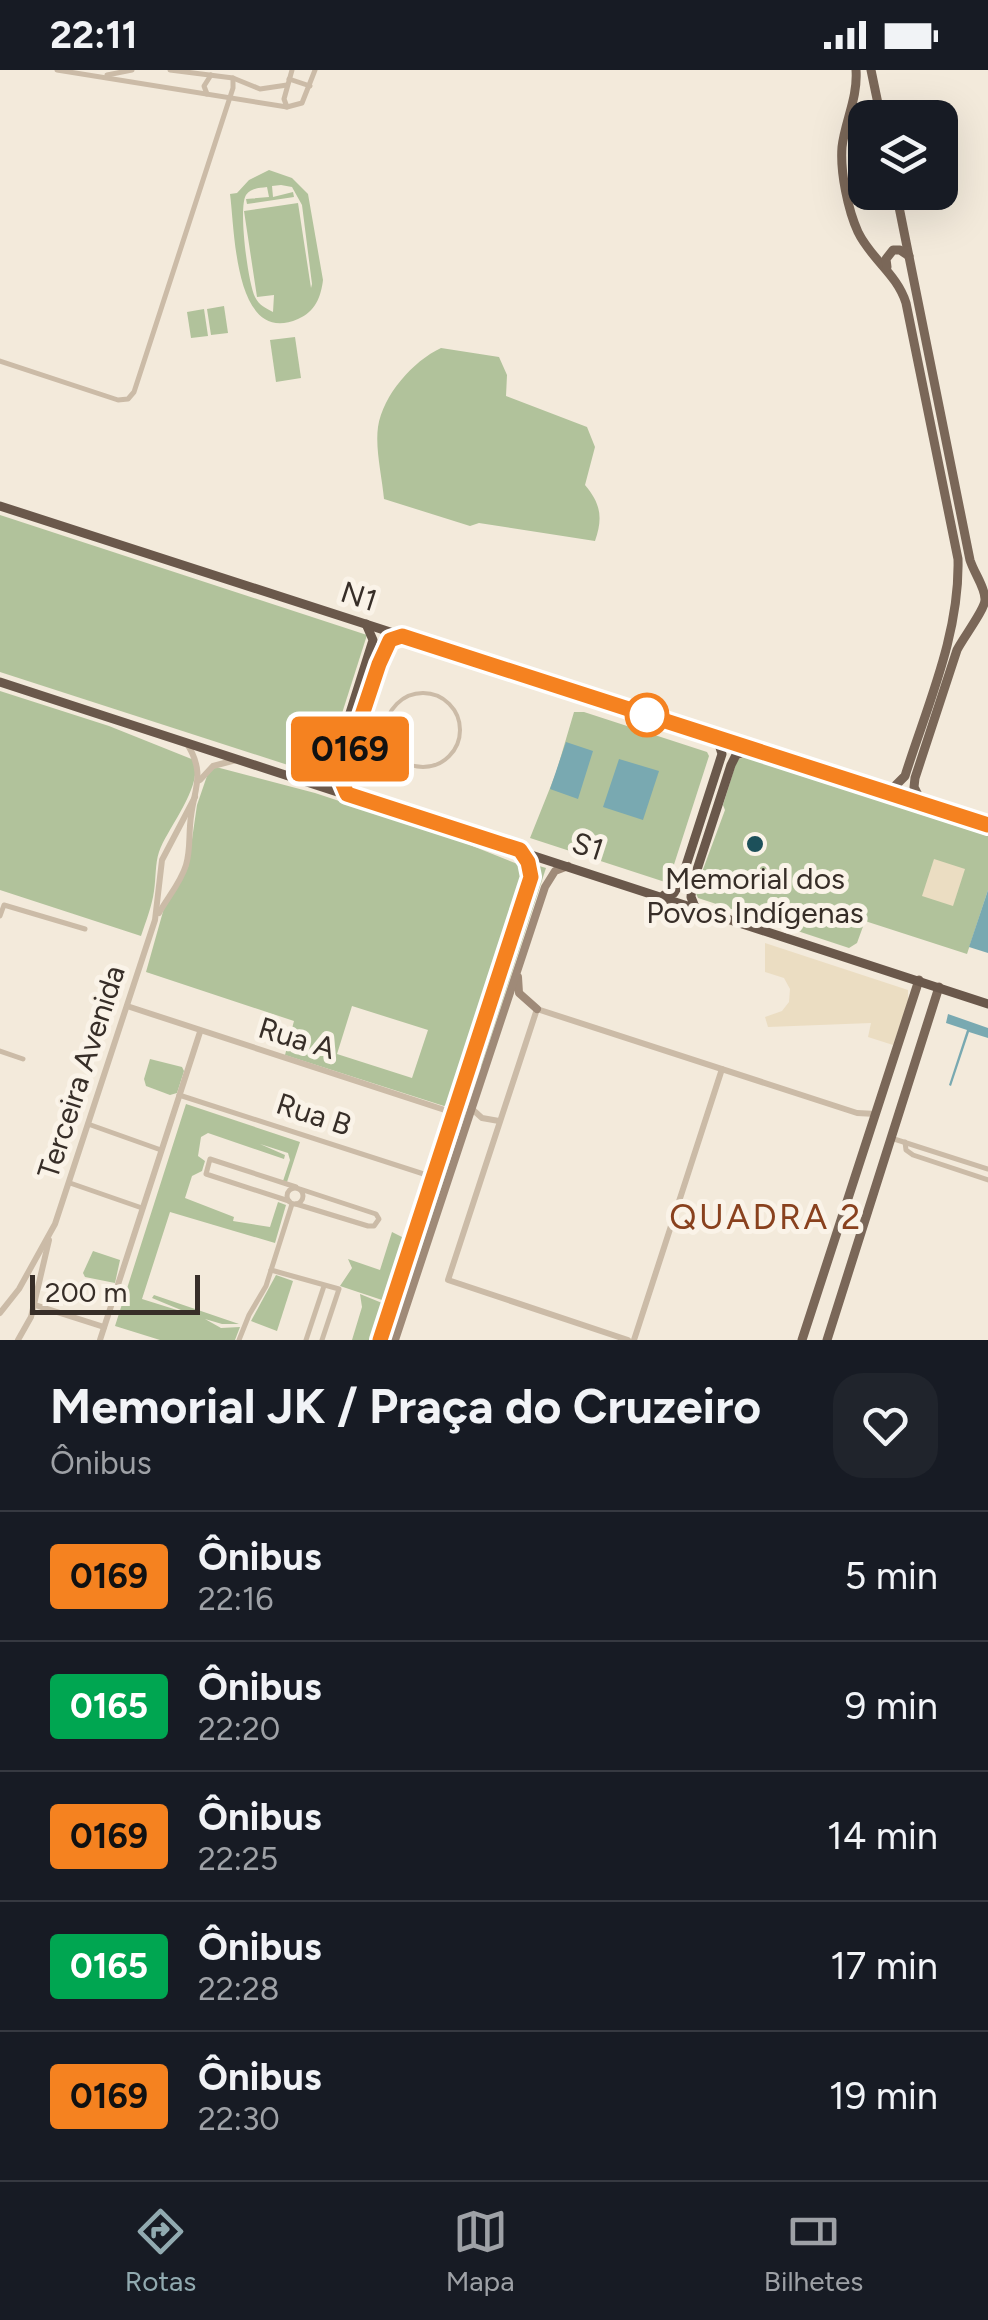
<!DOCTYPE html>
<html lang="pt">
<meta charset="utf-8">
<style>
:root{--surface:#171b24;--page:#20242c;--text:#f1f3f6;--muted:#9ea1a6;--line:#363941;--accent:#91aab0}
body{margin:0;font-family:Figtree,sans-serif;background:var(--page);color:var(--text);height:100vh;display:flex;flex-direction:column;font-size:38px;white-space:nowrap}
*{box-sizing:border-box;margin:0}
p{font-size:32px;color:var(--muted)}
.icon{flex:none;width:55px;height:55px;fill:none;stroke:currentColor;stroke-width:2;stroke-linecap:round;stroke-linejoin:round}
.map{position:relative;height:1270px;overflow:hidden}
.panel{display:flex;flex-direction:column;background:var(--surface);flex:1}
.panel>*{flex:none}
.badge{padding:0 20px;border-radius:8px;font-size:35px;line-height:65px}
.buttons{position:absolute;left:848px;top:30px;display:grid;gap:20px}
.buttons a{display:grid;place-items:center;width:110px;height:110px;border-radius:20px;background:var(--surface);box-shadow:0 10px 40px #0002;font-size:50px}
.scale{position:absolute;left:30px;bottom:25px;width:170px;box-sizing:border-box;padding-left:10px;border:5px solid #372e28;border-top:0;font-size:28px;line-height:35px;white-space:nowrap;color:#372e28;-webkit-text-stroke:8px #faf3e8;paint-order:stroke}
.map>.badge{position:absolute;translate:-50% -50%;box-shadow:0 0 0 5px #fff}
.round{display:grid;place-items:center;flex:none;width:105px;height:105px;border-radius:30px;background:var(--page)}
.head{display:flex;align-items:center;justify-content:space-between;height:170px;padding:0 50px}
h1{font-size:48px;font-weight:700;line-height:75px}
ul{padding:0;list-style:none}
li{display:flex;align-items:center;gap:30px;height:130px;padding:0 50px;border-top:2px solid var(--line)}
li div{flex:1}
li b{display:block;font-size:38px}
li em{font-style:normal}
li .badge{min-width:110px;font-weight:700;text-align:center}
.status{display:flex;justify-content:space-between;align-items:center;height:70px;padding:0 50px;background:var(--surface);direction:ltr}
.status svg{height:28px;fill:currentColor}
.dock{display:flex;justify-content:space-around;align-items:center;height:140px;border-top:2px solid var(--line);background:var(--surface);font-size:28px;color:var(--muted)}
.dock a{display:grid;justify-items:center;gap:5px}
.dock .selected{color:var(--accent)}
.map>svg:first-child{display:block}
.green{fill:#b1c29b;fill-rule:evenodd}
.plaza{fill:#ebddc2}
.water{fill:#79a9b1}
.lines{fill:none;stroke-linecap:round;stroke-linejoin:round}
.pedestrian{stroke:#cbbba7;stroke-width:4}
.minor{stroke:#cbbba7;stroke-width:5}
.tertiary{stroke:#cbbba7;stroke-width:6}
.secondary{stroke:#9f8a78;stroke-width:8}
.primary{stroke:#7a6758;stroke-width:9}
.trunk{stroke:#6a584b;stroke-width:9}
.line-casing{stroke:#fff;stroke-width:22}
.line{stroke:#f58220;stroke-width:15}
.stop-dot{fill:#fff;stroke:#f58220;stroke-width:5}
.poi-dot{fill:#1c505a;stroke:#faf3e8;stroke-width:4}
.labels{text-anchor:middle;dominant-baseline:central;stroke-width:10;stroke-linejoin:round;paint-order:stroke}
.street-label{font-size:30px;fill:#372e28;stroke:#faf3e8}
.poi-label{font-size:30px;fill:#372e28;stroke:#faf3e8}
.quarter-label{font-size:35px;letter-spacing:2.5px;fill:#89411e;stroke:#faf3e8}
</style>
<div class="status"><b>22:11</b><svg viewBox="0 0 49 12"><path d="M0 12V9h3v3zM5 12V6h3v6zM10 12V3h3v9zM15 12V0h3v12zM26 1h20v11H26zM47 4h2v5h-2z"/></svg></div>
<div class="map">
<svg width="988" height="1270" viewBox="0 0 988 1270">
<rect width="100%" height="100%" fill="#f3eadb"/>
<g class="green">
<path d="M 269,100 L 292,108 L 308,124 L 323,210 C 321,227 315,242 298,249 C 234,277 235,160 230,124 L 237,123 L 249,110 ZM 281,115 L 292,117 L 302,135 L 312,214 L 311,218 L 298,133 L 244,141 L 257,227 L 274,225 L 273,242 C 265,238 259,235 255,227 C 248,213 238,138 246,125 C 251,118 259,118 267,117 L 269,127 L 246,129 L 247,134 L 294,127 L 293,122 L 273,127 L 272,116 Z"/>
<polygon points="224,236 228,263 211,265 207,239"/>
<polygon points="204,239 208,266 191,268 187,242"/>
<polygon points="295,267 301,308 276,312 270,270"/>
<path d="M 441,278 L 499,287 L 507,305 L 506,326 L 587,357 L 595,377 L 585,415 C 601,434 603,448 595,471 L 479,453 L 470,456 L 384,429 C 382,407 375,379 378,357 C 383,325 413,291 441,278 Z"/>
<polygon points="0,445 367,565 322,706 0,602"/>
<path d="M 0,621 L 109,656 L 194,690 C 203,717 168,757 159,782 C 155,794 156,808 154,821 C 152,836 146,851 141,866 L 0,820 Z"/>
<polygon points="574,642 584,642 707,682 709,686 669,810 665,812 530,768 556,703"/>
<polygon points="744,687 988,766 988,820 967,884 865,851 857,873 849,878 698,828 695,821 725,740 723,735 737,690"/>
<path d="M 216,697 L 315,723 L 460,771 L 525,797 L 527,810 L 466,999 L 450,1034 L 444,1036 L 285,985 L 294,951 L 146,902 L 164,838 L 188,797 L 197,735 L 208,703 ZM 352,936 L 428,960 L 412,1008 L 337,984 Z"/>
<polygon points="539,796 546,798 481,997 474,995"/>
<polygon points="150,989 182,997 184,1001 177,1023 170,1025 146,1016 144,1009"/>
<polygon points="473,1003 465,1045 449,1086 458,1044"/>
<polygon points="186,1034 300,1072 287,1112 283,1111 290,1090 288,1083 260,1074 285,1085 284,1089 208,1063 201,1067 198,1086 205,1091 202,1101 192,1106 185,1128 234,1147 233,1151 270,1157 278,1132 286,1135 275,1173 170,1142 142,1229 193,1245 152,1228 154,1225 239,1254 222,1254 205,1249 221,1258 240,1257 235,1270 160,1270 115,1256"/>
<polygon points="442,1092 449,1094 392,1270 384,1270"/>
<polygon points="392,1162 408,1170 388,1232 340,1216 352,1198 348,1189 380,1200"/>
<polygon points="93,1181 120,1190 115,1213 85,1207 83,1203"/>
<polygon points="276,1205 293,1211 277,1261 251,1251"/>
<polygon points="360,1224 387,1235 376,1270 352,1270 362,1237"/>
</g>
<g class="plaza">
<polygon points="934,789 965,799 953,836 922,826"/>
<polygon points="765,873 908,920 908,932 893,975 868,967 871,953 768,957 765,947 782,941 789,932 790,919 784,908 765,902"/>
</g>
<g class="water">
<polygon points="566,672 593,681 578,729 550,719"/>
<polygon points="619,689 659,701 643,750 603,737"/>
<polygon points="988,820 988,883 969,877"/>
<polygon points="948,944 988,958 988,968 969,962 951,1016 949,1015 967,960 946,953"/>
</g>
<g class="lines">
<circle class="pedestrian" cx="423" cy="660" r="37"/>
<g class="minor">
<polyline points="57,0 287,37 302,33 315,0"/>
<polyline points="170,0 233,8 260,19 287,15"/>
<polyline points="107,5 132,0"/>
<polyline points="289,9 310,16"/>
<polyline points="207,24 204,16 211,5"/>
<polyline points="287,37 284,29 292,0"/>
<polyline points="0,291 118,330 128,329 134,322 233,18 233,8"/>
<polyline points="0,846 4,835 85,859"/>
<polyline points="0,981 23,989"/>
<polyline points="179,1025 433,1107"/>
<polyline points="88,1054 161,1080"/>
<polyline points="891,1068 988,1099"/>
<polyline points="905,1072 906,1080 913,1085 988,1110"/>
<polyline points="70,1113 142,1138"/>
<circle cx="295" cy="1126" r="8"/>
<polyline points="289,1131 206,1104 210,1089 296,1117"/>
<polyline points="296,1134 368,1156 374,1156 379,1149 376,1144 300,1119"/>
<polyline points="271,1200 339,1219 322,1270"/>
<polyline points="239,1270 249,1245 266,1216 292,1134"/>
<polyline points="306,1270 324,1216"/>
</g>
<g class="tertiary">
<polyline points="200,710 213,696 236,690"/>
<path d="M 159,843 C 168,827 181,812 186,795 C 190,782 189,769 190,756 C 192,720 208,706 186,672"/>
<polyline points="127,936 454,1043"/>
<polyline points="471,1038 482,1048 499,1051"/>
<polyline points="35,1235 104,1257"/>
<polyline points="0,1243 19,1219 55,1154 155,850 162,790 195,727"/>
<polyline points="18,1270 31,1247 49,1170"/>
<polyline points="100,1270 200,962"/>
<polyline points="628,1270 448,1210 537,939 857,1043 876,1044"/>
<polyline points="634,1270 722,999"/>
</g>
<g class="secondary">
<polyline points="518,907 519,923 537,939"/>
<polyline points="380,1270 531,813 529,793 521,781"/>
<polyline points="395,1270 545,817 555,801 568,796"/>
</g>
<g class="primary">
<path d="M 856,0 C 858,28 845,51 842,77 C 840,102 848,140 858,162 C 871,189 897,204 906,233 L 958,489 C 960,564 927,636 905,706 L 894,717 L 880,720"/>
<polyline points="871,0 881,48"/>
<polyline points="854,38 858,48 865,51"/>
<path d="M 896,122 L 970,490 C 974,503 985,517 985,529 C 986,538 963,568 957,580 L 915,708 L 914,717 L 923,735"/>
<polyline points="887,197 886,189 893,180 900,180 909,186"/>
<polyline points="802,1270 919,910"/>
<polyline points="827,1270 939,917"/>
</g>
<g class="trunk">
<polyline points="0,436 988,755"/>
<polyline points="0,612 988,934"/>
<polyline points="313,712 327,707 332,700 373,570 366,554"/>
<polyline points="347,724 342,712 343,702 384,581 390,570 399,566"/>
<polyline points="664,825 674,823 681,811 722,684 717,668"/>
<polyline points="695,837 691,827 692,815 731,695 736,685 749,680"/>
</g>
</g>
<g class="lines">
<defs>
<polyline id="line" points="380,1270 531,807 528,792 520,780 347,724 342,712 343,702 379,594 390,570 402,566 988,755"/>
</defs>
<use href="#line" class="line-casing"/>
<use href="#line" class="line"/>
</g>
<circle class="stop-dot" cx="647" cy="645" r="20"/>
<circle class="poi-dot" cx="755" cy="774" r="10"/>
<g class="labels">
<g class="street-label">
<text transform="translate(359 526) rotate(18)">N1</text>
<text transform="translate(588 776) rotate(18)">S1</text>
<text transform="translate(297 968) rotate(17)">Rua A</text>
<text transform="translate(81 1002) rotate(-72)">Terceira Avenida</text>
<text transform="translate(314 1044) rotate(18)">Rua B</text>
</g>
<g class="poi-label">
<text x="755" y="808">Memorial dos<tspan x="755" dy="34">Povos Indígenas</tspan></text>
</g>
<g class="quarter-label">
<text x="766" y="1147">QUADRA 2</text>
</g>
</g>
</svg>
<div class="buttons">
<a><svg class="icon" aria-label="layers" viewBox="0 0 24 24"><path d="M12 4l9 5-9 5-9-5zM3 14l9 5 9-5"/></svg></a>
</div>
<div class="scale">200 m</div>
<b class="badge" style="left:350px;top:679px;background:#f58220;color:#111">0169</b>
</div>
<section class="panel">
<div class="head"><div><h1>Memorial JK / Praça do Cruzeiro</h1><p>Ônibus</p></div><a class="round"><svg class="icon" aria-label="heart" viewBox="0 0 24 24"><path d="M12 20l-8-8c-3-5 5-10 8-4 3-6 11-1 8 4z"/></svg></a></div>
<ul>
<li><span class="badge" style="background:#f58220;color:#111">0169</span><div><b>Ônibus</b><p>22:16</p></div><em>5 min</em></li>
<li><span class="badge" style="background:#00a651;color:#fff">0165</span><div><b>Ônibus</b><p>22:20</p></div><em>9 min</em></li>
<li><span class="badge" style="background:#f58220;color:#111">0169</span><div><b>Ônibus</b><p>22:25</p></div><em>14 min</em></li>
<li><span class="badge" style="background:#00a651;color:#fff">0165</span><div><b>Ônibus</b><p>22:28</p></div><em>17 min</em></li>
<li><span class="badge" style="background:#f58220;color:#111">0169</span><div><b>Ônibus</b><p>22:30</p></div><em>19 min</em></li>
</ul>
</section>
<nav class="dock">
<a class="selected"><svg class="icon" aria-label="directions" viewBox="0 0 24 24"><path d="M12 3l9 9-9 9-9-9zM9 14v-3h6M13 9l2 2-2 2"/></svg>Rotas</a>
<a><svg class="icon" aria-label="map" viewBox="0 0 24 24"><path d="M3 6l6-2 6 2 6-2v14l-6 2-6-2-6 2zM9 4v14M15 6v14"/></svg>Mapa</a>
<a><svg class="icon" aria-label="tickets" viewBox="0 0 24 24"><path d="M3 7h18v10H3zM15 7v10"/></svg>Bilhetes</a>
</nav>
